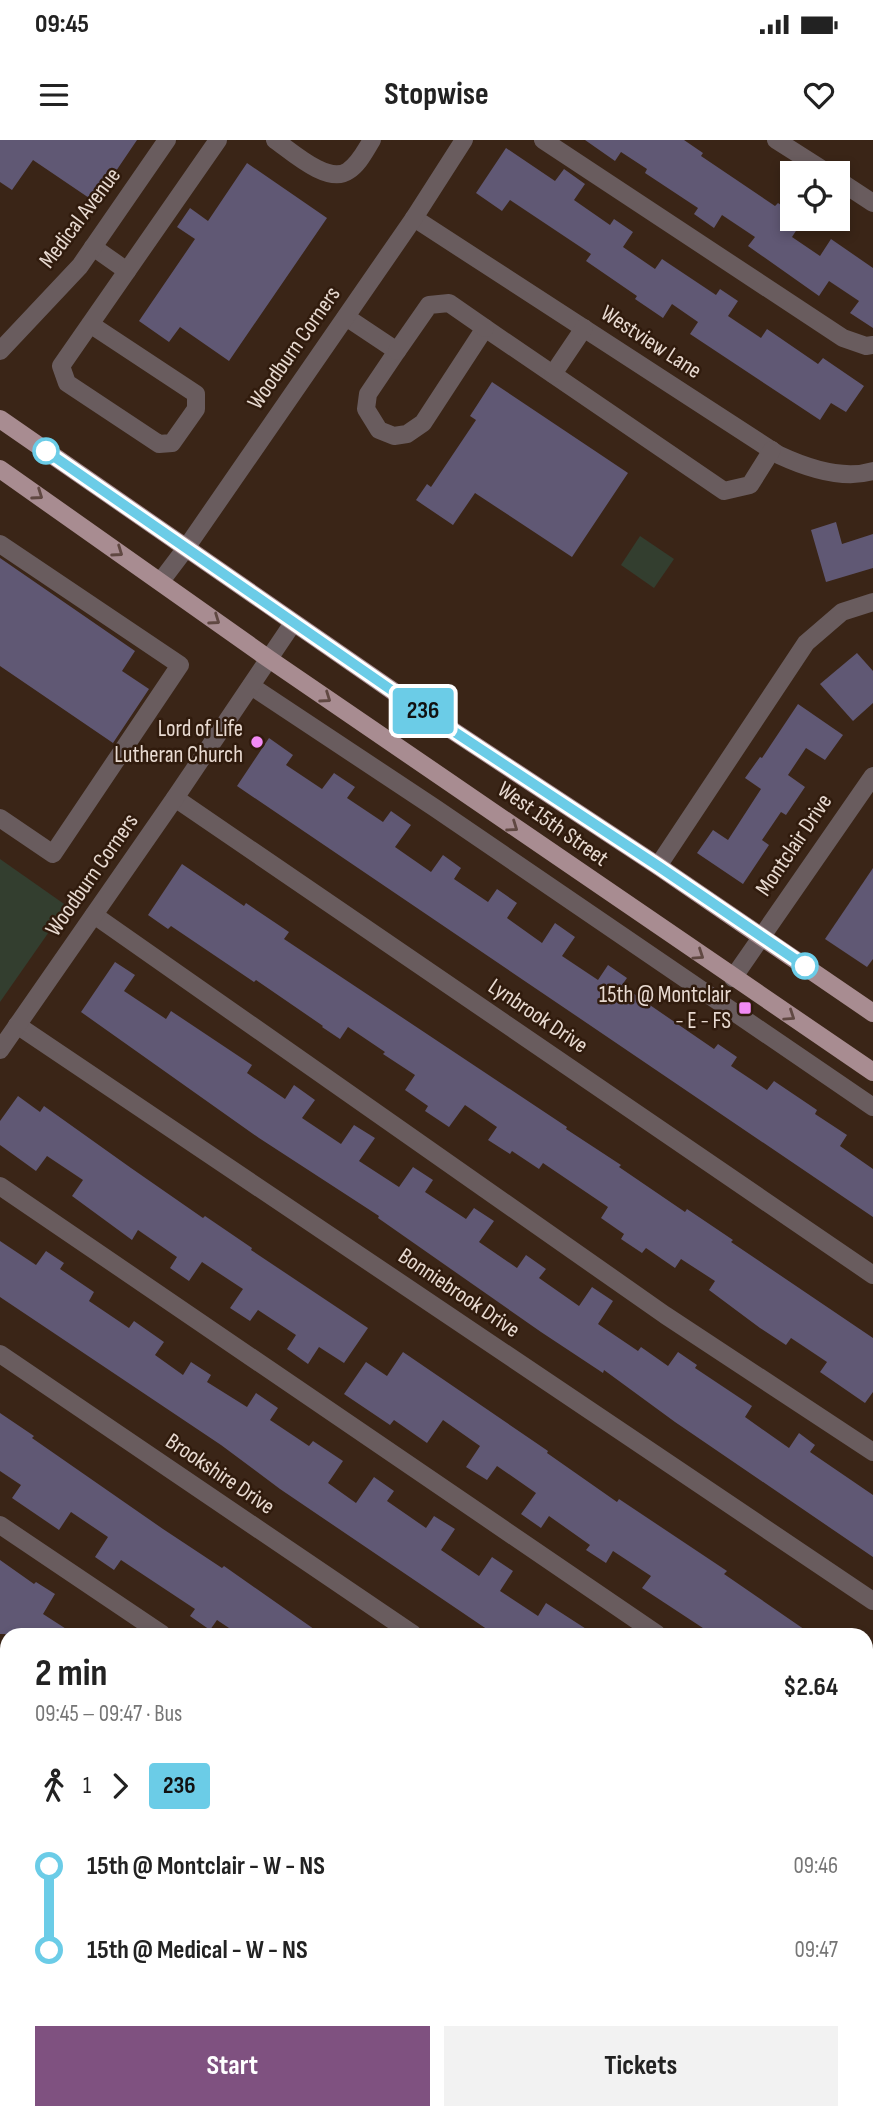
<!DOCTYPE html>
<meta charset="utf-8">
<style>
:root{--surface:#fff;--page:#f2f2f2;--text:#222;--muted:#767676;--accent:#7f5180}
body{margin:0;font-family:"Sofia Sans Condensed",sans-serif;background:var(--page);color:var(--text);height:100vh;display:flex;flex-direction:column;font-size:26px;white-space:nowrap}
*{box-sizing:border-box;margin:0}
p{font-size:23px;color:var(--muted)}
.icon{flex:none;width:38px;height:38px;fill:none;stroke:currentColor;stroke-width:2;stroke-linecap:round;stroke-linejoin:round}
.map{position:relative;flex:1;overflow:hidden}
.drawer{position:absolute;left:0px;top:1488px;width:873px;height:492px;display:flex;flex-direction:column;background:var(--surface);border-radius:21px 21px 0 0;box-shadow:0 4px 10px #0003}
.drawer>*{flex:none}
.badge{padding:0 14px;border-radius:5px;font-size:24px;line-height:46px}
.buttons{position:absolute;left:780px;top:21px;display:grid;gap:14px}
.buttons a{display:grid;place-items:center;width:70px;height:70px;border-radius:0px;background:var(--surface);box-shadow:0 4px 10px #0003;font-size:35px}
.map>.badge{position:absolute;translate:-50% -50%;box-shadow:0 0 0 4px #fff}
.legs{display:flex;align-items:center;gap:10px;height:77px;padding:0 35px;font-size:23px}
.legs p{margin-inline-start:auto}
.head{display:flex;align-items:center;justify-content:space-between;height:119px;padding:0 35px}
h1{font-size:38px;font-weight:700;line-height:52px}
.cta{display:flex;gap:14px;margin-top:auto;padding:14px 35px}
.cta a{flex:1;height:80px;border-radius:0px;background:var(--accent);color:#fff;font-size:28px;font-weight:700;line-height:80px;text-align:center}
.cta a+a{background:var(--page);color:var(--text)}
ul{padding:0 35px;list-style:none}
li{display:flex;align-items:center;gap:24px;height:84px;font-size:26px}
li i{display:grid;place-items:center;width:10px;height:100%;margin:0 9px;background:currentColor}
li i::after{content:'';width:18px;height:18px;margin:-9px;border:5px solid;border-radius:50%;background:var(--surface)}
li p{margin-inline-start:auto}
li:first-child i{background:linear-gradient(#0000 50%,currentColor 0)}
li:last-child i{background:linear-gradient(currentColor 50%,#0000 0)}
.status{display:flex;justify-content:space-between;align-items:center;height:49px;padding:0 35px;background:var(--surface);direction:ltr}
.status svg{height:19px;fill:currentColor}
header{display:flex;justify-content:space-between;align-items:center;height:91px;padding:0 35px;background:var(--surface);font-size:32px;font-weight:700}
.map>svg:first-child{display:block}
.green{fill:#333e2f}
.building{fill:#605874}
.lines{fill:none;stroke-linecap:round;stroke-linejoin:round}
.path{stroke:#8a786c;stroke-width:3.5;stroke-dasharray:3.5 5;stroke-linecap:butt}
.minor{stroke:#695c5e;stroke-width:18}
.major{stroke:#a88c91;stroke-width:18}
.oneway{stroke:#604842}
.line-1-casing{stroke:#fff;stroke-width:16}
.line-1{stroke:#6bcce7;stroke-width:10}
.stop-1-dot{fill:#fff;stroke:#6bcce7;stroke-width:3.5}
.poi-dot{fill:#f18af4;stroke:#301b0d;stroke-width:2.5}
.labels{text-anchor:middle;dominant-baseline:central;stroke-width:5;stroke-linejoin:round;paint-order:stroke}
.street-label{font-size:23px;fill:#e8dad1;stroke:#301b0d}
.poi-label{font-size:23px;fill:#e8dad1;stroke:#301b0d;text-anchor:end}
</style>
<div class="status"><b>09:45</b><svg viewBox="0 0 49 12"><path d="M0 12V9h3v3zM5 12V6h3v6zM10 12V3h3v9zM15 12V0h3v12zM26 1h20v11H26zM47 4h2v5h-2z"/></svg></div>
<header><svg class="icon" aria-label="menu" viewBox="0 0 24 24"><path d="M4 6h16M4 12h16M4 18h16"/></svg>Stopwise<svg class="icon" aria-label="heart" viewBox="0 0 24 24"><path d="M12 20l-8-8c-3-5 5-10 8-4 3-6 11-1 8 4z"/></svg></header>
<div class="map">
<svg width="873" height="1979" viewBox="0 0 873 1979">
<rect width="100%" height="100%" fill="#3a2517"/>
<g class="green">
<polygon points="640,396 674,419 654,448 621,425"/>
<polygon points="0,719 67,766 0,862"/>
<polygon points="303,1972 588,1972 598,1979 298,1979"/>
</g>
<g class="building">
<polygon points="0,0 137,0 95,62 33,20 12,50 0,42"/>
<polygon points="585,0 684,0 703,13 701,16 775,66 778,63 793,73 793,79 803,80 792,97 820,116 831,99 873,128 873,188 850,173 859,161 829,141 819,156 748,106 755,97 722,75 714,88 694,74 698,68 645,33 647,29 621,12 615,21"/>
<polygon points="506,8 555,41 564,29 585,44 574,60 610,85 614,79 633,92 623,107 655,129 662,119 716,155 720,149 738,161 728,176 761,198 767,189 818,224 823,218 864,246 846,272 831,263 820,280 690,194 698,182 672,164 663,178 635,159 637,156 586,121 591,114 510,60 502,71 476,53"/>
<polygon points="247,23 327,78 229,221 180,187 169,202 139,181 195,99 177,87 190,68 208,81"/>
<polygon points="492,242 628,333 572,417 475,353 453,385 416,360 427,344 431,347 476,280 470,276"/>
<polygon points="836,382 842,404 873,394 873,428 826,442 811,390"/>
<polygon points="0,418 135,511 122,531 149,549 113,603 0,526"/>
<polygon points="857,513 873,531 873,563 853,581 820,544"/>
<polygon points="798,564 843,595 825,620 806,608 788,635 805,647 786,675 781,672 762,700 769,705 743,744 697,713 713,690 728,700 761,649 745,638 760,617 762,618"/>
<polygon points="269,598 293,615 286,625 322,649 334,633 355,647 347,658 383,682 391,671 411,685 395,707 431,732 443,715 461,728 454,739 488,762 497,749 517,763 507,778 542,803 555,783 575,797 562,816 598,840 608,825 627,838 622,845 644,861 714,909 718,904 737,917 731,926 767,950 774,941 817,970 815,974 847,995 840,1006 873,1029 873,1077 237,646"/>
<polygon points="182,724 244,766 246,763 289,792 284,799 567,987 566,989 621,1025 619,1027 685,1072 687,1069 733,1100 731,1102 873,1198 873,1252 865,1263 820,1232 827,1222 791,1198 786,1205 760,1188 709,1150 715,1141 681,1119 675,1128 646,1108 642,1113 621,1099 624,1094 601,1078 608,1067 543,1023 539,1029 512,1011 510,1014 488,1000 497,987 465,965 449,987 425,971 428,966 405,950 415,935 383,914 385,912 348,887 340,899 322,887 323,886 256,840 254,842 171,786 168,789 148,775"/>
<polygon points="873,728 873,819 867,827 825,799"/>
<polygon points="115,822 135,835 124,851 166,879 171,871 252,925 247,933 285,959 294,945 315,960 302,978 341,1004 354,985 375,998 359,1021 399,1047 413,1027 433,1040 425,1052 466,1079 474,1068 494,1081 479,1102 517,1128 526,1115 546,1129 539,1138 579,1166 592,1147 613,1161 598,1184 638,1211 641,1207 668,1226 678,1212 697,1225 695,1228 752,1266 745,1277 789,1308 799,1293 815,1305 810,1312 873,1355 873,1417 675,1282 604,1230 603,1233 541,1192 378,1078 379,1076 259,998 81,872"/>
<polygon points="18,956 40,972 44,966 131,1028 203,1078 205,1076 252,1108 251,1110 368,1188 344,1223 319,1207 308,1224 287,1209 296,1195 258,1170 250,1181 230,1168 243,1149 202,1122 189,1141 170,1128 177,1117 138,1090 132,1100 72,1056 83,1040 47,1016 36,1031 0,1005 0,981"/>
<polygon points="0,1101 36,1125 46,1111 64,1123 60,1129 94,1152 89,1161 129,1188 134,1181 164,1202 155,1215 183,1235 191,1222 211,1235 207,1242 247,1267 256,1253 278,1268 270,1280 309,1306 313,1301 343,1321 328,1343 356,1363 374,1337 394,1351 387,1361 426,1388 434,1376 455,1389 441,1410 479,1436 492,1417 513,1431 500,1451 538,1476 546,1463 594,1494 494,1494 280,1349 221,1305 0,1157"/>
<polygon points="403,1212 548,1311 547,1313 617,1362 619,1359 727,1431 724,1434 811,1494 712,1494 642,1448 651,1436 613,1411 606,1423 586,1410 590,1405 549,1376 541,1388 521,1374 536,1353 497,1326 487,1340 466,1327 480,1306 443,1280 427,1303 394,1280 390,1285 344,1254 366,1222 387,1236"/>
<polygon points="0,1273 34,1296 32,1298 163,1389 222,1428 224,1426 321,1494 238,1494 217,1480 210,1490 190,1476 195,1469 121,1420 114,1430 95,1417 108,1397 71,1372 59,1390 12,1358 21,1345 0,1331"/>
<polygon points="0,1420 34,1444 36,1442 55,1454 43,1474 74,1494 0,1494"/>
</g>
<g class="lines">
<polyline class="path" points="331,1979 336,1972"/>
<g class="minor">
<path d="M 275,0 C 291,11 328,45 348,31 C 359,24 365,11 372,0"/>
<polyline points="543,0 843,198 866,206 873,205"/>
<polyline points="776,0 828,33"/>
<polyline points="838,40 873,63"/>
<path d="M 414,78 L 779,315 C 807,328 844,340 873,331"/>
<polyline points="93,107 127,131"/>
<polyline points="346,177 397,211 368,254 366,269 379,290 394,296 407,294 423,283 485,188 724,351 750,345 772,310"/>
<polyline points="90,184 196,254 196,269 172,303 159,304 67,243 61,226 218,0"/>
<polyline points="0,211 80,126 167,0"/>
<polyline points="397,211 429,165 449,163 485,188"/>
<polyline points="553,234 584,188"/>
<polyline points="0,404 180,525 53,714 0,678"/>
<polyline points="161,441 186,408 414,78 464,0"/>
<polyline points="251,546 435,668 873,967"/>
<polyline points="175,658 873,1135"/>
<polyline points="658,726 806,503 842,472 873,462"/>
<polyline points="94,775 665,1175 873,1312"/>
<polyline points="733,838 873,636"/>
<polyline points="17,885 873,1461"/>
<polyline points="0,910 175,658 293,483"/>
<polyline points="0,1046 657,1494"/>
<polyline points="0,1214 413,1494"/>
<polyline points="0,1385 162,1494"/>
<polyline points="0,1555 7,1560"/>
<polyline points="866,1636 873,1641"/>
<polyline points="0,1723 7,1728"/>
<polyline points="866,1804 873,1794"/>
<polyline points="0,1890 7,1894"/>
<polyline points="120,1972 130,1979"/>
<polyline points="608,1972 618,1979"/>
<polyline points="862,1972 871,1979"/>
<polyline points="207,1979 211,1972"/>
<polyline points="745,1979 750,1972"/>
</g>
<g class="major">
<polyline points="0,279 400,556 658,726 873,873"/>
<polyline points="0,329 269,519 873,932"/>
</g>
</g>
<defs><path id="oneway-chevron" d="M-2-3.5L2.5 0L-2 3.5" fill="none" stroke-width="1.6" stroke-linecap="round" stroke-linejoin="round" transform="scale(1.75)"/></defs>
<g class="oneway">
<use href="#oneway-chevron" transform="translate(38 355) rotate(35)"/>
<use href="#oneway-chevron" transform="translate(118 412) rotate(35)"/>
<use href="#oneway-chevron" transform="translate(215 480) rotate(35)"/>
<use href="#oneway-chevron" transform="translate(326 558) rotate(35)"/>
<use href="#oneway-chevron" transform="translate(513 687) rotate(35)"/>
<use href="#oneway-chevron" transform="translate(699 815) rotate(34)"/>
<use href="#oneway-chevron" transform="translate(790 876) rotate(34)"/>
</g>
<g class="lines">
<defs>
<polyline id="line-1" points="46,311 400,556 658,726 805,826"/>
</defs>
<use href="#line-1" class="line-1-casing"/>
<use href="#line-1" class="line-1"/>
</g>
<g class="stop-1-dot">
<circle cx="46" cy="311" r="12"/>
<circle cx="805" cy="826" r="12"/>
</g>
<g class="poi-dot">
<circle cx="257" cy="602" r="7"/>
<rect x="738" y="861" width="14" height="14" rx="3.5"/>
</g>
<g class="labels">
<g class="street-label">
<text transform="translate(80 78) rotate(-53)">Medical Avenue</text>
<text transform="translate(651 202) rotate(33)">Westview Lane</text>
<text transform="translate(294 208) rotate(-55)">Woodburn Corners</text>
<text transform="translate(553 684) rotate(35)">West 15th Street</text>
<text transform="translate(794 705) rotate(-56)">Montclair Drive</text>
<text transform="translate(92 735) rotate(-55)">Woodburn Corners</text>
<text transform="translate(538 876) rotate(34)">Lynbrook Drive</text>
<text transform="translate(459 1153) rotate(34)">Bonniebrook Drive</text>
<text transform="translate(220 1334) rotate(34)">Brookshire Drive</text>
</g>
<g class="poi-label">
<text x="243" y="589">Lord of Life<tspan x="243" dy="26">Lutheran Church</tspan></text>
<text x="731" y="855">15th @ Montclair<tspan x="731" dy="26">- E - FS</tspan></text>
</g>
</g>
</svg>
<div class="buttons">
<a><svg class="icon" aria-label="locate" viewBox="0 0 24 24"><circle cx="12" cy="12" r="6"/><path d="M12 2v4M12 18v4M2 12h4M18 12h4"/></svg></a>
</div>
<b class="badge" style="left:423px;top:571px;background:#6bcce7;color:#111">236</b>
<section class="drawer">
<div class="head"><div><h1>2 min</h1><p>09:45 – 09:47 · Bus</p></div><b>$2.64</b></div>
<div class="legs"><svg class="icon" aria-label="walk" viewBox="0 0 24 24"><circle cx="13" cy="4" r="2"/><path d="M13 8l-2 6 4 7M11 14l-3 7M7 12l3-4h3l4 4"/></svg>1<svg class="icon" aria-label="forward" viewBox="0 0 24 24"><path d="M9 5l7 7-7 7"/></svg><b class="badge" style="background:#6bcce7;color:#111">236</b></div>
<ul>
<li><i style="color:#6bcce7"></i><b>15th @ Montclair - W - NS</b><p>09:46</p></li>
<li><i style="color:#6bcce7"></i><b>15th @ Medical - W - NS</b><p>09:47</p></li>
</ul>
<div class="cta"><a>Start</a><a>Tickets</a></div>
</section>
</div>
